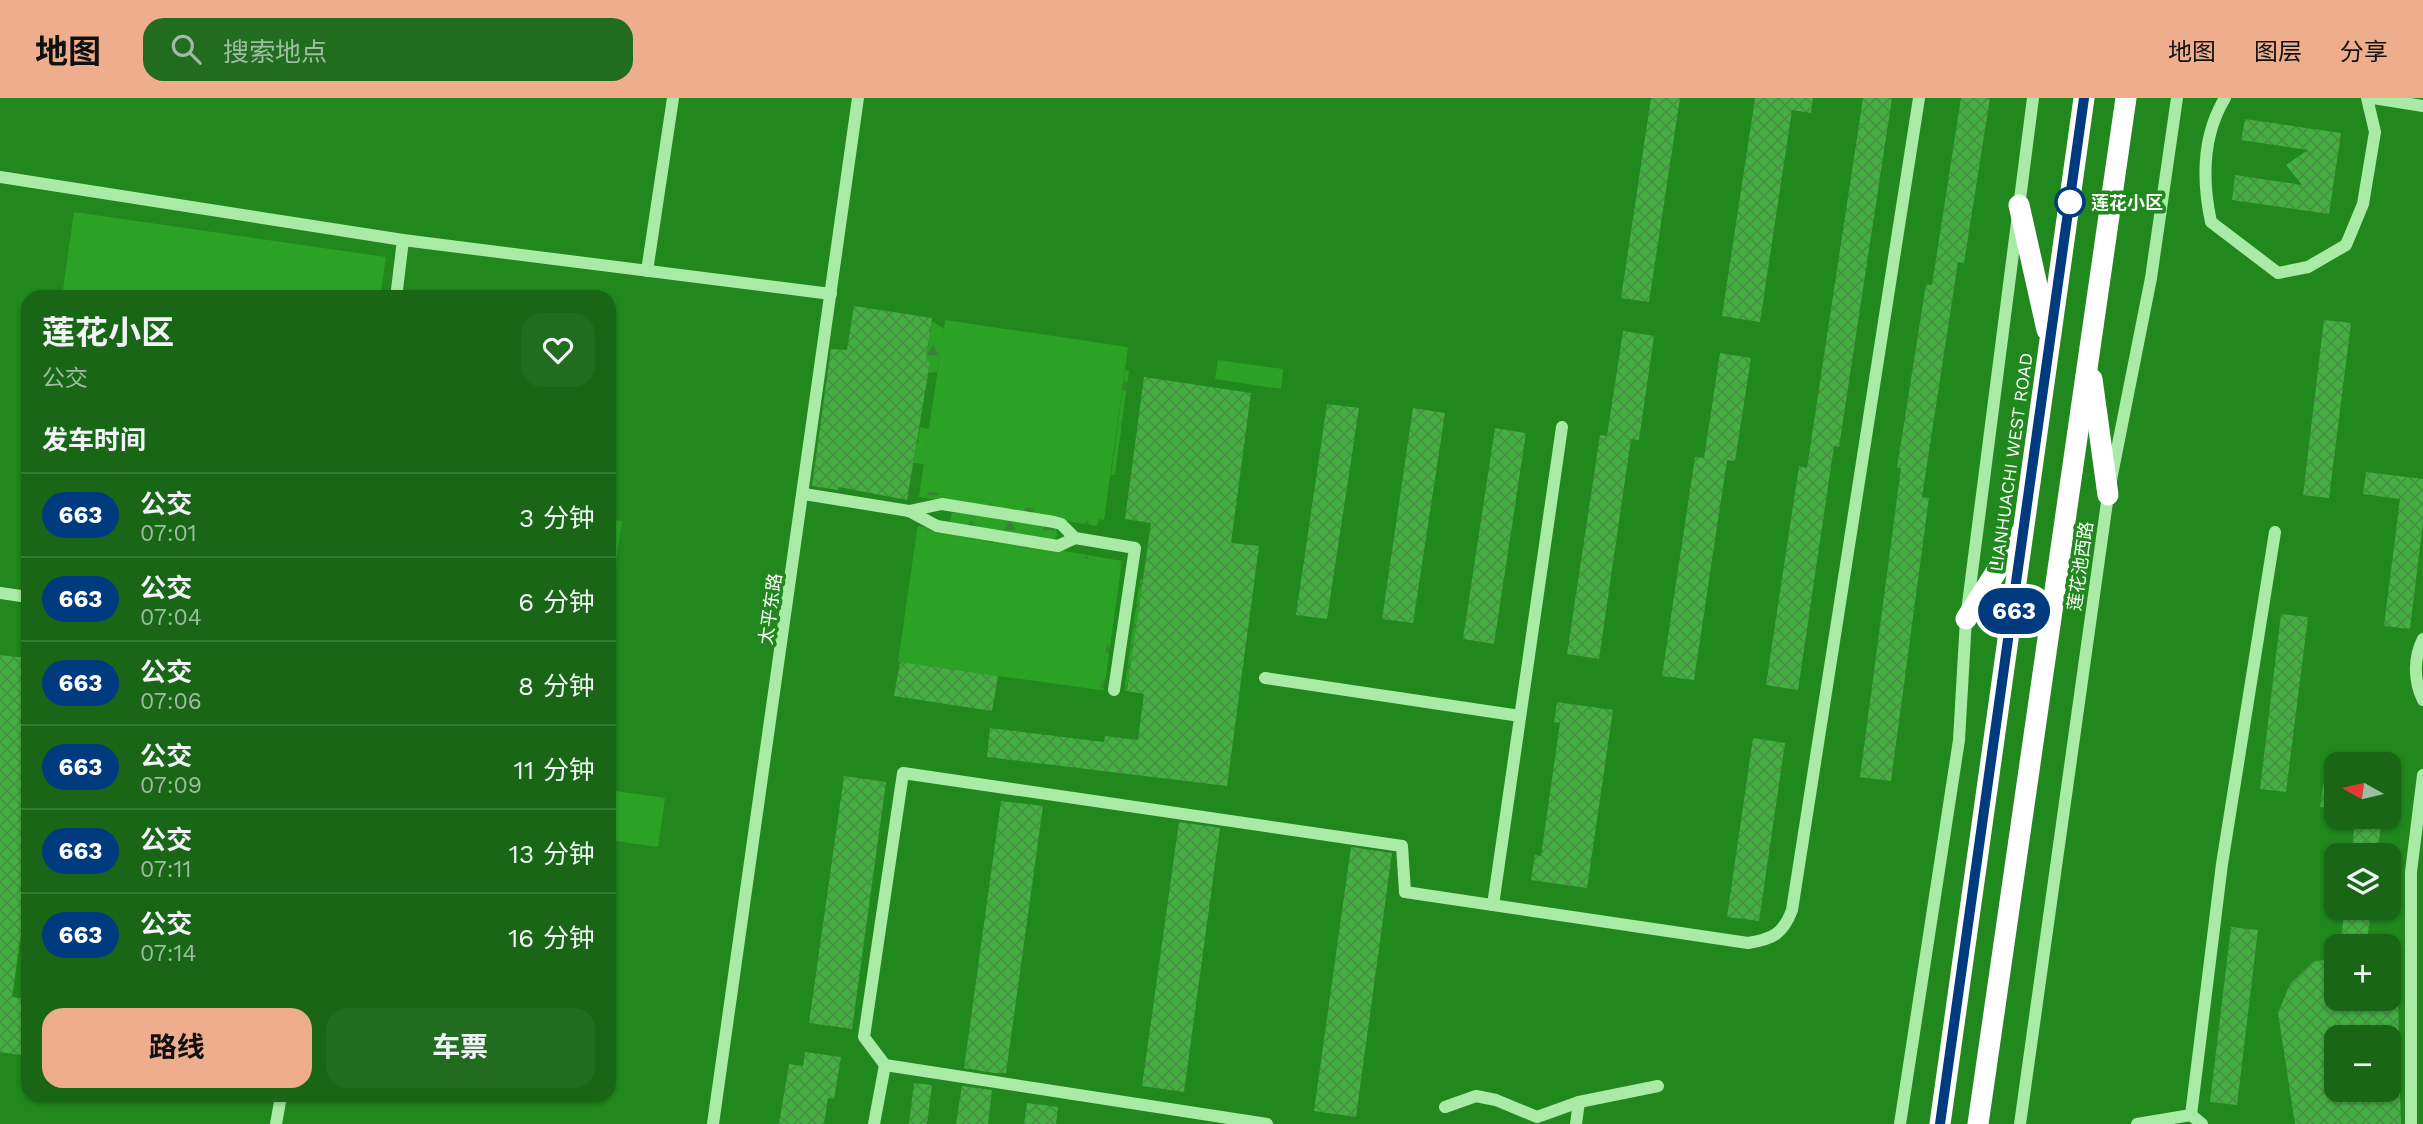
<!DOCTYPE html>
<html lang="zh">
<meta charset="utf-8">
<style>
:root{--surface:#186616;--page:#216c1f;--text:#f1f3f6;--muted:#9fbda1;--line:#367a35;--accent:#eead8d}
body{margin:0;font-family:"Work Sans","Noto Sans SC",sans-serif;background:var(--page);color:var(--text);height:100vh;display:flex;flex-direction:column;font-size:26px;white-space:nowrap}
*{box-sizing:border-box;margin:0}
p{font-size:23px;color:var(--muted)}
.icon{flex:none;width:38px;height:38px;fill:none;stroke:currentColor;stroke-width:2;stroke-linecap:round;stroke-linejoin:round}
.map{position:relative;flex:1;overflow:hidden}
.side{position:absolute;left:21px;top:192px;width:595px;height:812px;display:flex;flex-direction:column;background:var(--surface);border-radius:21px;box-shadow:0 2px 5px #0004}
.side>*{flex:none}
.badge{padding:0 14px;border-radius:23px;font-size:24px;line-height:46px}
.needle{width:46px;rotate:278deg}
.fabs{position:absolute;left:2324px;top:654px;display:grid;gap:14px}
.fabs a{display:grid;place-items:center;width:77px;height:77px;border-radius:14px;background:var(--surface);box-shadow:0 2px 5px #0004;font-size:35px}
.map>.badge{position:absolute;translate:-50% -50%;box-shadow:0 0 0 4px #fff}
h2{padding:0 21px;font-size:26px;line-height:63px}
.round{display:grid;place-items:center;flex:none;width:74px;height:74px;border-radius:21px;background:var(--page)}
.head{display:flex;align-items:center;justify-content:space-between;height:119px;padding:0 21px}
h1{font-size:33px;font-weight:700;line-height:52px}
.primary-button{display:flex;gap:14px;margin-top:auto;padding:14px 21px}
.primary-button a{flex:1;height:80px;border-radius:21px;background:var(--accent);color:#111;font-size:28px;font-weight:700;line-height:80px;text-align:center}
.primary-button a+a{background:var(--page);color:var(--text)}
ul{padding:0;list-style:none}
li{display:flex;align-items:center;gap:21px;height:84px;padding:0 21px;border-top:2px solid var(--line)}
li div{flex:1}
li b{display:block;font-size:26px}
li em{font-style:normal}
li .badge{min-width:77px;font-weight:700;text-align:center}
header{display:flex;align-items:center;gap:42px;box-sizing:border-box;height:98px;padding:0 35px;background:var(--accent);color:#111}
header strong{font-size:33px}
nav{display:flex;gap:38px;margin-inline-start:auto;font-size:24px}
.search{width:490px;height:63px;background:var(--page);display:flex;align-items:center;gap:18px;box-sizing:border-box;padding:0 24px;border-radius:21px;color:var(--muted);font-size:26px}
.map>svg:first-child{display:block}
.forest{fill:url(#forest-firs)}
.park{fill:#2ba126}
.garden{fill:url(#garden-furrows)}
.building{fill:url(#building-cross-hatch)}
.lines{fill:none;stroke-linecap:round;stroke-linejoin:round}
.minor{stroke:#a9eba6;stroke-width:12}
.highway{stroke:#fff;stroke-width:21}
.line-casing{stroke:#fff;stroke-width:16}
.line{stroke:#003b80;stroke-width:10}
.stop-dot{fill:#fff;stroke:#003b80;stroke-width:3.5}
.labels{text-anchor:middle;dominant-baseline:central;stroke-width:7;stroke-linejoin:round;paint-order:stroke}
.stop-label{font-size:18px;font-weight:bold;fill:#fff;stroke:#20881d;text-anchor:start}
.street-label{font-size:18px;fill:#fff;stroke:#20881d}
</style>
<header>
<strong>地图</strong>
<div class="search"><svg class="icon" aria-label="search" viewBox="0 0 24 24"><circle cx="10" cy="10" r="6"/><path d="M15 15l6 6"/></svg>搜索地点</div>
<nav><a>地图</a><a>图层</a><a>分享</a></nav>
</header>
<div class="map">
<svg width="2423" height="1026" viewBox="0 0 2423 1026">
<defs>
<pattern id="forest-firs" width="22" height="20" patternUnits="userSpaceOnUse" patternTransform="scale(1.75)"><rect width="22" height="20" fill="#2ba126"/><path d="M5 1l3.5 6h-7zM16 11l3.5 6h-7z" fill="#378333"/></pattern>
<pattern id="garden-furrows" width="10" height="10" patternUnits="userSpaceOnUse" patternTransform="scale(1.75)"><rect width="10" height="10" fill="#2ba126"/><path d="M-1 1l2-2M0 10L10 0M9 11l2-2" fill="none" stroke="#378333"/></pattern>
<pattern id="building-cross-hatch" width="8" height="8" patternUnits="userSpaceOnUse" patternTransform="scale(1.75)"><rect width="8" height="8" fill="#45af41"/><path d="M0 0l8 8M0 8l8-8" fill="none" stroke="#479144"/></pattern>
</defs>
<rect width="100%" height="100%" fill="#20881d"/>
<g class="forest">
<polygon points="932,223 944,231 937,274 928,275 930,264 926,262"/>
<polygon points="1125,272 1129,273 1115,377 1111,377"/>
<polygon points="920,329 929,331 924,366 913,365"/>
<polygon points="920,392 1099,421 1097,428 919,399"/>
<polygon points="952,413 1055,430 1058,437 1053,443 950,426"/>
<polygon points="918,428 1122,463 1104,592 1100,592 1118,466 917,432"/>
</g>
<g class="park">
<polygon points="74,114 386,159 380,199 62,199"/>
<polygon points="945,222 1128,249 1104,422 920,392"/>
<polygon points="1218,262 1283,271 1281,291 1215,281"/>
<polygon points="609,421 622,423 610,507 609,507"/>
<polygon points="917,432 1119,466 1100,592 898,564"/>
<polygon points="609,692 665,700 658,749 609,742"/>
</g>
<polygon class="garden" points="1140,481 1143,482 1127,593 1124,592"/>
<g class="building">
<polygon points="1651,0 1680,0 1649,204 1621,200"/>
<polygon points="1755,0 1813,0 1811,15 1792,12 1760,224 1722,218"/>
<polygon points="1863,0 1892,0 1839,349 1834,348 1798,592 1766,587 1799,368 1807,370"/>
<polygon points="1961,0 1990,0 1964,165 1958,164 1922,399 1929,400 1891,683 1860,679 1901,370 1897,370 1926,186 1932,187"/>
<polygon points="2245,21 2341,35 2329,116 2232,102 2235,77 2302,87 2286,67 2308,52 2241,42"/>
<polygon points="854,208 932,220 926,262 930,264 907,402 839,389 838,392 812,388 831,251 847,252"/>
<polygon points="2324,222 2351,225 2329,400 2303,397"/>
<polygon points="1623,233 1654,238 1639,342 1631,341 1599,561 1567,556 1600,337 1607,338"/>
<polygon points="1720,255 1751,260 1735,363 1727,362 1694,582 1662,578 1695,359 1704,360"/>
<polygon points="1144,279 1251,295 1231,445 1259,448 1227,688 987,659 990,630 1104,644 1105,638 1138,642 1144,596 1127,593 1151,425 1125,421"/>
<polygon points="1327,306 1359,310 1327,521 1296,517"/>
<polygon points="1413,310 1445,315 1413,525 1382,521"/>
<polygon points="1495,330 1526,335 1494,546 1463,541"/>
<polygon points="2366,374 2423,381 2423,423 2410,531 2384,528 2400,401 2363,396"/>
<polygon points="2281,516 2308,519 2286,694 2260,691"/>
<polygon points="0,557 28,560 28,787 12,899 28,901 28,958 0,954"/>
<polygon points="900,564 998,578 992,613 894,598"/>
<polygon points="1557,604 1613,612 1587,790 1531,782 1535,757 1541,758 1560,625 1554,624"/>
<polygon points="1753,640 1785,645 1759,823 1727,819"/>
<polygon points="844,678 886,684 852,931 809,925"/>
<polygon points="2323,686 2336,688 2336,711 2320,709"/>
<polygon points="1001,703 1043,708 1006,975 994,975 964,970"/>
<polygon points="2356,719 2382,719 2377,758 2351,758"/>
<polygon points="1179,724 1220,730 1184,994 1142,988"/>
<polygon points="1351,749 1392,755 1356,1019 1314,1013"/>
<polygon points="2345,810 2371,810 2367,843 2341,840"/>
<polygon points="2231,829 2258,832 2237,1007 2210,1004"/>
<polygon points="2336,861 2336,901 2398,901 2399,940 2336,940 2336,992 2400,992 2401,1026 2295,1026 2278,915 2290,886 2314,863"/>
<polygon points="805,954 841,959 834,1001 828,1000 824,1026 779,1026 789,966 803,968"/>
<polygon points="914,985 932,987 927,1026 909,1026"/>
<polygon points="962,988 992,992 988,1026 956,1026"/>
<polygon points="1027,1005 1058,1009 1056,1026 1024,1026"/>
</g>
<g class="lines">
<g class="minor">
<path d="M 2225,0 C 2202,38 2202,82 2211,124 L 2278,175 L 2308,169 L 2346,147 L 2363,106 L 2375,34 L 2367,0"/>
<polyline points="2373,0 2423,8"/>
<polyline points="0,79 403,142 831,196"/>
<polyline points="647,173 673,0"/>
<polyline points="396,200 403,142"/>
<polyline points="804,396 909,413 942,406 1054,424 1061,426 1075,440 1135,450 1114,592"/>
<polyline points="909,413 937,428 1058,448 1075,440"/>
<polyline points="0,495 28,499"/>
<path d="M 2423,541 C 2413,561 2414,583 2423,602"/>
<polyline points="1265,580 1520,618"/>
<polyline points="1493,807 1562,329"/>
<polyline points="1445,1009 1476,998 1496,1002 1537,1019 1579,1004 1658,988"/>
<polyline points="2191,1017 2202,1026"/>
<polyline points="276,1026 281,998"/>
<polyline points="713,1026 858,0"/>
<polyline points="874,1026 885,967"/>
<path d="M 1267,1026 L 885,967 L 864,939 L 903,675 L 1402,748 L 1405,794 L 1748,845 C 1773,841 1783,836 1792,812 L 1919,0"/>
<polyline points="1576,1026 1579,1004"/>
<polyline points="1900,1026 1959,642 1966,521 2033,0"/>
<polyline points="2020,1026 2108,397 2151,180 2177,0"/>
<polyline points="2137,1026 2191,1017 2222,766 2275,434"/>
<polyline points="2411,1026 2411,774 2423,677"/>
</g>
<g class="highway">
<polyline points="2019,107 2047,232"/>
<polyline points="2092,281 2108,397"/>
<polyline points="1966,521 2021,435"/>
<polyline points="1940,1026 2084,0"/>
<polyline points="1978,1026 2126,0"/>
</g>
</g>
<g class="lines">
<defs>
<polyline id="line" points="1940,1026 2084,0"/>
</defs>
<use href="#line" class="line-casing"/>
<use href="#line" class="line"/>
</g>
<circle class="stop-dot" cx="2070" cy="104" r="14"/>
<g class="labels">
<g class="stop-label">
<text x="2091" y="104">莲花小区</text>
</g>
<g class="street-label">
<text transform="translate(2011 364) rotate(-82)">LIANHUACHI WEST ROAD</text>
<text transform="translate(2080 468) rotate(-82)">莲花池西路</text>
<text transform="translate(770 511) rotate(-82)">太平东路</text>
</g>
</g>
</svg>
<div class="fabs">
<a><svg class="needle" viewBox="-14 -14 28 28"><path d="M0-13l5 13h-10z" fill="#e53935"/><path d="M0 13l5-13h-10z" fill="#9fbda1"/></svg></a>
<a><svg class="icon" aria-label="layers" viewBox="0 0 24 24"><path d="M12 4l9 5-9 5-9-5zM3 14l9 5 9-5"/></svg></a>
<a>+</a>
<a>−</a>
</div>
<b class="badge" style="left:2014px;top:513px;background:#003b80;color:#fff">663</b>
<section class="side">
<div class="head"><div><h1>莲花小区</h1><p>公交</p></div><a class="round"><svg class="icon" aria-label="heart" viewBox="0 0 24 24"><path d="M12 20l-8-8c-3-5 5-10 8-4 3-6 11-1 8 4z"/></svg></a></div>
<h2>发车时间</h2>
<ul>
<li><span class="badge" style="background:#003b80;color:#fff">663</span><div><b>公交</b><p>07:01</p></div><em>3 分钟</em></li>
<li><span class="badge" style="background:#003b80;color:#fff">663</span><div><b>公交</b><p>07:04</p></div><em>6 分钟</em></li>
<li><span class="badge" style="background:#003b80;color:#fff">663</span><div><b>公交</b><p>07:06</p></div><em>8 分钟</em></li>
<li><span class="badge" style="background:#003b80;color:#fff">663</span><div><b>公交</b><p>07:09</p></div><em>11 分钟</em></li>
<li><span class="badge" style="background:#003b80;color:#fff">663</span><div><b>公交</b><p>07:11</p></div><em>13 分钟</em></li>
<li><span class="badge" style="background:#003b80;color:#fff">663</span><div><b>公交</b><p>07:14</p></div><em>16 分钟</em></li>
</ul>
<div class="primary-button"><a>路线</a><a>车票</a></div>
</section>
</div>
